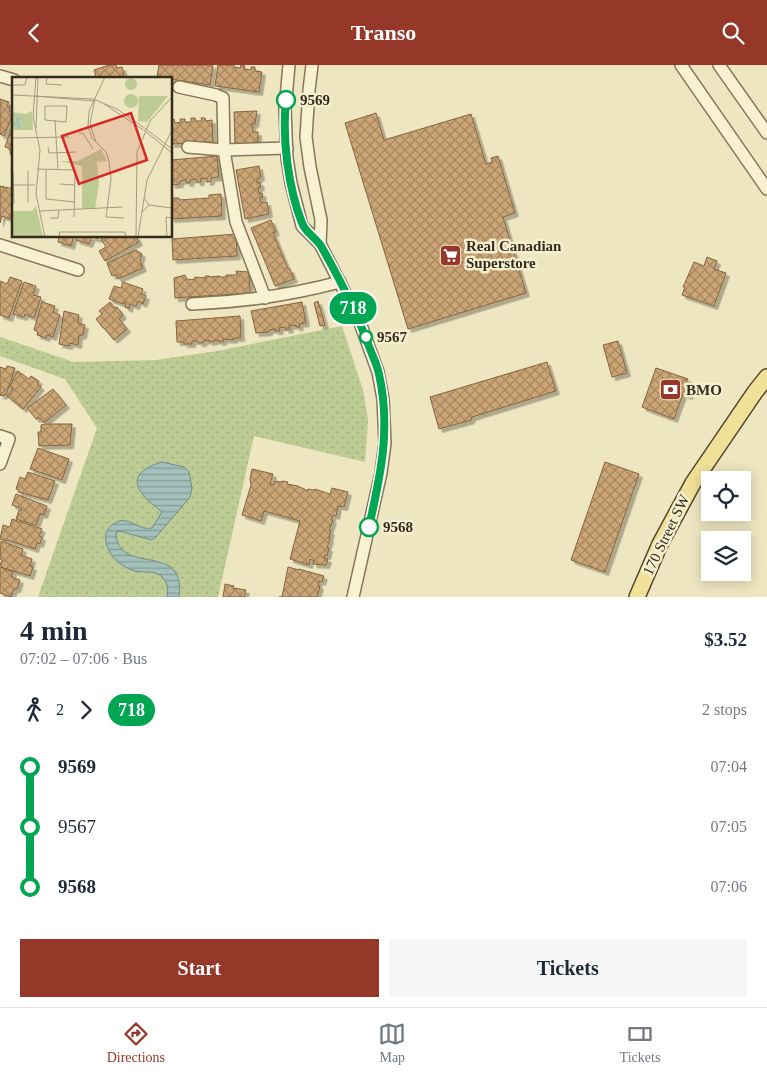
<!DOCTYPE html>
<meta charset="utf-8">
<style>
:root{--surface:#fff;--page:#f6f6f7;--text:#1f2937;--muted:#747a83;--line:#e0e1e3;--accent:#953729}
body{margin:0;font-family:Georgia,serif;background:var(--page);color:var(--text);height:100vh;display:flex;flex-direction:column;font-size:19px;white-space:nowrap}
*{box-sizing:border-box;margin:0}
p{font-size:16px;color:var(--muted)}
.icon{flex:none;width:28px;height:28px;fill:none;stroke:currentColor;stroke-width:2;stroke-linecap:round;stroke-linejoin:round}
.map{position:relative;height:532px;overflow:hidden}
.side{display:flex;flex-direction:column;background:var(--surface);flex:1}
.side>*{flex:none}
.badge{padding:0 10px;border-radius:16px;font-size:18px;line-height:32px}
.tools{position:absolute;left:701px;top:406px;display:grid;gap:10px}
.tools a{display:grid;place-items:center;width:50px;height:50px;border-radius:0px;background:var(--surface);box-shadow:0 2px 12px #0003;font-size:25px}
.map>.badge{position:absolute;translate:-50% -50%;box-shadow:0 0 0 2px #fff}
.legs{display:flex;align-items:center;gap:8px;height:55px;padding:0 20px;font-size:16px}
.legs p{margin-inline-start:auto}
.head{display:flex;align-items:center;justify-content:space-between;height:85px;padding:0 20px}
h1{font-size:28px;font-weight:700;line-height:38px}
.button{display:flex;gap:10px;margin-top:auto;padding:10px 20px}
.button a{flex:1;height:58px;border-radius:0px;background:var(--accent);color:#fff;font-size:20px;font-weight:700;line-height:58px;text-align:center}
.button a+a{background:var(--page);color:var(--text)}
ul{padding:0 20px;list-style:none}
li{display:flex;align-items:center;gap:18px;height:60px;font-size:19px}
li i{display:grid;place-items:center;width:8px;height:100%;margin:0 6px;background:currentColor}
li i::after{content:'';width:12px;height:12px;margin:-6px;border:4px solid;border-radius:50%;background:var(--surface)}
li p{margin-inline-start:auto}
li:first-child i{background:linear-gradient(#0000 50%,currentColor 0)}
li:last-child i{background:linear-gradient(currentColor 50%,#0000 0)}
header{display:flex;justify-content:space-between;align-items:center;height:65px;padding:0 20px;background:var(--accent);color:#fff;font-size:22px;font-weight:700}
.dock{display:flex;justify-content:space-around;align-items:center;height:70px;border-top:1px solid var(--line);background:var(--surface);font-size:14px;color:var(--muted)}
.dock a{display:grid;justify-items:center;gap:2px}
.dock .selected{color:var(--accent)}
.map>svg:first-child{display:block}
.park{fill:url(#park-dots)}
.water{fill:url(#water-rules);stroke:#6a8d89}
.building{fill:url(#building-cross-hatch);stroke:#85643e;filter:url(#shadow)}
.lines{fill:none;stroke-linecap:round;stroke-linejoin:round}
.minor-casing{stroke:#867758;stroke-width:14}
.major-casing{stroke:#54442d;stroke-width:18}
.minor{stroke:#f8f2d3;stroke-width:11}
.major{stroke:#f1e198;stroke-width:15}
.line-1-casing{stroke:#fff;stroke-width:11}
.line-1{stroke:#00a651;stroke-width:8}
.stop-1-dot{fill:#fff;stroke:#00a651;stroke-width:2.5}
.labels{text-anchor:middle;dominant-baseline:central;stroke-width:5;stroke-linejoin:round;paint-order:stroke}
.stop-label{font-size:15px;font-weight:bold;fill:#362c1d;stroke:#f5efd0;text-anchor:start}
.poi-label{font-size:15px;font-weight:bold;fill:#362c1d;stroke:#f5efd0;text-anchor:start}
.street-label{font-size:15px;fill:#362c1d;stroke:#f5efd0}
.inset-river{fill:none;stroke:#a3c0bb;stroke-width:2.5}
.inset-road{fill:none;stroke:#a49c7f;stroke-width:1}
.view{fill:#d62828;fill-opacity:0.15;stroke:#d62828;stroke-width:2.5}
.inset-edge{fill:none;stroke:#362c1d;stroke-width:2.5}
</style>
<header><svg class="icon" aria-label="back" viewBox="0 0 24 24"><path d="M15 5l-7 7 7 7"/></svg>Transo<svg class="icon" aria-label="search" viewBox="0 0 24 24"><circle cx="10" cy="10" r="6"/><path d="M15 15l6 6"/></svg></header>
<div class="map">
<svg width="767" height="532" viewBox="0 0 767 532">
<defs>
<pattern id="park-dots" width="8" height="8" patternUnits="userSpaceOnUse" patternTransform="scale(1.25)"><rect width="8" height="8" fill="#bdcb95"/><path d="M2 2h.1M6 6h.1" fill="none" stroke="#a3ae80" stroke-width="1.8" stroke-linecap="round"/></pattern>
<pattern id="water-rules" width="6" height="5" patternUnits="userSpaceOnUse" patternTransform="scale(1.25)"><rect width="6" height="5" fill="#a3c0bb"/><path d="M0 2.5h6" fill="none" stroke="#869c97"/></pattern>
<pattern id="building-cross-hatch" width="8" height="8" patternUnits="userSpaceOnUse" patternTransform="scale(1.25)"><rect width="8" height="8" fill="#cba576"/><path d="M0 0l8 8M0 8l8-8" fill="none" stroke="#a68760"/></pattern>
<filter id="shadow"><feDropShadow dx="3.5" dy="3.5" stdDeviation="0" flood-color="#0004"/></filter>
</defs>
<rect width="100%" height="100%" fill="#ede6c0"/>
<polygon class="park" points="342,261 363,325 368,355 365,397 254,371 218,532 38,532 97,363 65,314 0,291 0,272 74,297 117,296 156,295 217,286"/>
<path class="water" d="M 162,397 L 184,402 L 189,407 L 192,423 L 190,432 L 156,472 L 152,475 L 119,466 L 116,467 C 116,513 187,474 179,532 L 167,532 C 169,524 167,516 161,511 C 154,505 143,508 135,506 C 120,502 103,486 106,469 C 107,463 114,458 119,456 C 131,453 140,466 152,463 L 162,447 C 155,441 146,435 141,427 C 129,410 148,401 162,397 Z"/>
<g class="building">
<polygon points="109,0 116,0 117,3 122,2 124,9 123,10 124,14 91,14 96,12 94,5"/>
<polygon points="159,0 213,0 210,20 157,12"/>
<polygon points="218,0 234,0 234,2 240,3 241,0 245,1 244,4 251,5 251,2 255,2 255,6 262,7 259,27 215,21"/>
<polygon points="0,34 9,37 7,41 10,42 9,46 13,48 4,71 0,69"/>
<polygon points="257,46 255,59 252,59 253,67 258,67 258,77 255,77 255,80 235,80 234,47"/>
<polygon points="376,48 384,75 471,49 486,99 492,97 491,93 498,91 515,148 503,152 526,228 408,264 345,58"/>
<polygon points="191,53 195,53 196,56 202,56 201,53 205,53 206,56 212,55 213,77 171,79 171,55 174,54 175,58 181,57 180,54 185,54 185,57 191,57"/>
<polygon points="14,55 14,90 10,89 11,84 5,82"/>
<polygon points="217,91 219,112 211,113 211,116 207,117 207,113 200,114 201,117 197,117 196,114 190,115 190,118 187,118 186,115 180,116 180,119 172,120 171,95"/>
<polygon points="259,101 261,112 257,115 257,118 260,117 261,122 258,123 259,128 262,128 263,132 260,133 261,138 267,137 269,149 245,154 236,105"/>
<polygon points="0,121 14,124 14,142 10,154 2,151 0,158"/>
<polygon points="221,129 222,151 171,154 171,133 179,133 179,135 209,133 209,130"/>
<polygon points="271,155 276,167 273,168 288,204 290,204 294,214 275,221 251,163"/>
<polygon points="236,169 237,191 173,195 172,174"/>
<polygon points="59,171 74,171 71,181 58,177"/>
<polygon points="77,171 99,171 98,174 92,172 89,179 76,175"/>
<polygon points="105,171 136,171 139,177 105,196 99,186 106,182 101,174"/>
<polygon points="136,185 142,189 140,196 143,203 118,214 116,209 112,211 107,198"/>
<polygon points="707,192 717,196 714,204 726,208 714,241 682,230 685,222 683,222 694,197 704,201"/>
<polygon points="236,206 249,207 250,228 175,233 174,213 185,210 187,215 195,214 195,212 206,213 205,211 209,211 210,212 220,211 220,212 226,212 226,210 237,210"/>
<polygon points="10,212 22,216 9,253 0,250 0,216 7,219"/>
<polygon points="24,217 36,221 33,230 41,232 34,253 25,249 24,252 13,249"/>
<polygon points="123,217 143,224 141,229 146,231 143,239 138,236 136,241 130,239 129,244 125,242 126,238 124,237 123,239 109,234 114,221 121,223"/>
<polygon points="318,236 325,260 320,261 314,238"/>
<polygon points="42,237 55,241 53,247 60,250 53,272 47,270 46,273 37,270 38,267 34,265"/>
<polygon points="110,237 115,243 117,242 123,250 119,254 127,264 114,275 104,263 103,263 96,254 102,249 99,246"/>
<polygon points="302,237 306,258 299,259 300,262 296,262 296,260 289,261 290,264 286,265 285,262 279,263 280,266 275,266 275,264 269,265 269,267 256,268 251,246"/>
<polygon points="64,246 79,250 78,258 85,260 83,270 79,271 78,280 70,278 69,281 59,279"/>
<polygon points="240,251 241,273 234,273 234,275 223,274 224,276 219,277 219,275 209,277 209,275 203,276 203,278 199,278 198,276 192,276 192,279 184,279 184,277 177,277 176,256"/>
<polygon points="618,276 627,308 612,312 603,280"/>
<polygon points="547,297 556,326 472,352 471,355 439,364 430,332"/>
<polygon points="7,301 15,303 6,330 4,329 3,331 0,330 0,302 6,304"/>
<polygon points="656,303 688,314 686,318 693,320 689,331 683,329 674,354 642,342"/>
<polygon points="18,306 29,314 31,311 39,316 37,319 41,322 23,344 7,331 13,324 10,321 13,316 12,315"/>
<polygon points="53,324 66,340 44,358 40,353 36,354 27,343"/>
<polygon points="45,359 72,359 70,380 39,381 38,367 41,367 41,360"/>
<polygon points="38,383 69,394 62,415 30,404"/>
<polygon points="605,397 639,409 605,507 571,495"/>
<polygon points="252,404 273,409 270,419 274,420 275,416 281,417 282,416 288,417 287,419 298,421 308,426 308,424 314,425 315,424 330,429 332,423 348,427 344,442 338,441 336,451 333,450 331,455 333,455 329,466 331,466 329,473 330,473 327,483 329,483 327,491 325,490 324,493 328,494 326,500 313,499 314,496 310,494 309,500 290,494 300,456 264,446 261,456 242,450 251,420 250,414"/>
<polygon points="28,407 55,416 48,435 18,427 19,425 16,424 20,412 25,414"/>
<polygon points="16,429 47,441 44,450 40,449 36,460 16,454 19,445 21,446 22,444 12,440"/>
<polygon points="12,454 42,464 39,471 42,472 40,479 37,478 35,484 7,475 6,476 0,474 3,460 10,462"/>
<polygon points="1,476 23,484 21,490 32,494 30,501 33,502 30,511 3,503 0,500 2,495 0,494"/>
<polygon points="0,502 13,507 11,512 20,515 17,524 14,524 11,532 0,528"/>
<polygon points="288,502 299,505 299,504 324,511 322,517 319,516 318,521 320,521 317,532 279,532 282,532"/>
<polygon points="225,519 234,521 233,523 246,525 244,532 223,532"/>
</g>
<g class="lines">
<defs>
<g id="minor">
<polyline points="289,0 285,44 287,93 291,118 302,161 320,179 359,255 378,307 383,334 385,378 381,408 353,532"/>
<polyline points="312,0 309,25 306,72 310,102 321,155 320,179"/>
<polyline points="681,0 767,124"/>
<polyline points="719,0 767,68"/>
<polyline points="0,11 14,15"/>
<polyline points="179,22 216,30 223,33 224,85 236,157 265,233"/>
<polyline points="188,82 224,85 287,83"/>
<polyline points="0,180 78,205"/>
<path d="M 192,239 C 243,237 291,230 340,217"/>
<polyline points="0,371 9,374 0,399"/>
</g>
<polyline id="major" points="637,532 660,479 693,418 755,327 767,312"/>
</defs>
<use href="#minor" class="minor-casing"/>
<use href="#major" class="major-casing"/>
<use href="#minor" class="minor"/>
<use href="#major" class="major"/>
</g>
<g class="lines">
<defs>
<path id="line-1" d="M 286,35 C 282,74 288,122 302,158 C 305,167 316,173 321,181 C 340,214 357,248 370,284 C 373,292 377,300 379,309 C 391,363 381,408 369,462"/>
</defs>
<use href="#line-1" class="line-1-casing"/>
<use href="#line-1" class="line-1"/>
</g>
<defs>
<symbol id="supermarket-square" viewBox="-11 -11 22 22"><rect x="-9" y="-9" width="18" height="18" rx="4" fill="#953729" stroke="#f5efd0"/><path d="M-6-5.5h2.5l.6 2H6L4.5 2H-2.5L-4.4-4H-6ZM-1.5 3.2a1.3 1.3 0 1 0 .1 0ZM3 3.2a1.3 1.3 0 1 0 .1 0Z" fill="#fff"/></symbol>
<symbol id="bank-square" viewBox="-11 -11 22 22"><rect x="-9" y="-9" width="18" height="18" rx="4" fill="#953729" stroke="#f5efd0"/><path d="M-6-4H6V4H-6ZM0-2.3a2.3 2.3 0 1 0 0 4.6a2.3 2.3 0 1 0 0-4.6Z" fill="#fff"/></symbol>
</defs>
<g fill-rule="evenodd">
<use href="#supermarket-square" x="438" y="178" width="25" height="25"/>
<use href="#bank-square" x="658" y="312" width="25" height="25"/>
</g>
<g class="stop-1-dot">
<circle cx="286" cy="35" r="9"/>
<circle cx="366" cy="272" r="6"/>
<circle cx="369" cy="462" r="9"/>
</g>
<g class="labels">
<g class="stop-label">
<text x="300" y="35">9569</text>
<text x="377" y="272">9567</text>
<text x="383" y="462">9568</text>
</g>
<g class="poi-label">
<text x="466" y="181">Real Canadian<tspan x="466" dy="17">Superstore</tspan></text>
<text x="686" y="325">BMO</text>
</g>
<g class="street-label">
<text transform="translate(666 470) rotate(-64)">170 Street SW</text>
</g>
</g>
<g transform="translate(12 12)">
<rect width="160" height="160" fill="#ede6c0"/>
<path d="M113 7a6 6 0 1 1 12 0a6 6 0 1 1-12 0ZM112 24a7 7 0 1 1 14 0a7 7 0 1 1-14 0ZM 24,129 L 31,160 L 0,160 L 0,134 L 20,134 Z" fill="#bdcb95"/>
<path d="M 127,19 L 156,19 L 135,45 L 126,44 Z" fill="#bdcb95"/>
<path d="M 20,34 L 21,53 L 0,53 L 0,35 L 14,37 ZM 89,72 L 95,84 L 85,85 L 87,106 L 83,132 L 70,132 L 70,89 L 47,84 L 66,84 Z" fill="#bdcb95"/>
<path class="inset-river" d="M 0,46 L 7,49 L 5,42 L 9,41"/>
<path class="inset-road" d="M 24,0 L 21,40 L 28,73 L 24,117 L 33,160M 35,0 L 34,7 L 50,8M 93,0 L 77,34 L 76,49 L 80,61 L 94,75 L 97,84 L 99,102 L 94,140 L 112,141M 0,8 L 13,8 L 15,0M 0,18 L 81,22 L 105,32 L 134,52M 23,19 L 82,24M 83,22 L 78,47 L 84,65M 92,27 L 133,54M 33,29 L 55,29 L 54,45 L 33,43 ZM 43,43 L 46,93M 24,51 L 26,0M 134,52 L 160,72M 133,54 L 160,76M 67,56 L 71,56 L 81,72M 0,61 L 57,60M 36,70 L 37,76 L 64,75M 25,92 L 63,93 L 62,140M 34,93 L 34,122 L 63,125M 1,94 L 2,126M 16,94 L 16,125M 48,107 L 63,108M 1,108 L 23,108M 137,128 L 160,131M 27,134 L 110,130M 130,135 L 137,128 L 132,121M 38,141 L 46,141 L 47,133M 48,160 L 47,155 L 113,155 L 114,160M 124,160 L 125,75 L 138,44 L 160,20M 126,160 L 135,103 L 160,53M 155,160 L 154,140 L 160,141"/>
<path class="view" d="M 119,36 L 135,83 L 67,107 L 50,59 Z"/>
<rect width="160" height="160" class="inset-edge"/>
</g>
</svg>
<div class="tools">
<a><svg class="icon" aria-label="locate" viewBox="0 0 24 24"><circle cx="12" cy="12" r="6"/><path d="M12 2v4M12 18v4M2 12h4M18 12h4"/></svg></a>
<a><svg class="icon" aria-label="layers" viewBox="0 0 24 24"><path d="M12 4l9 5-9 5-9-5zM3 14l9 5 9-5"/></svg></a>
</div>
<b class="badge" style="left:353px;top:243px;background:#00a651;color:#fff">718</b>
</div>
<section class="side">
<div class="head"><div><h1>4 min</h1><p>07:02 – 07:06 · Bus</p></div><b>$3.52</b></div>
<div class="legs"><svg class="icon" aria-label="walk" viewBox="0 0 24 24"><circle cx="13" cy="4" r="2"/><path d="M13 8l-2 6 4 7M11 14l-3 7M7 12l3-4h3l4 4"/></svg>2<svg class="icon" aria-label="forward" viewBox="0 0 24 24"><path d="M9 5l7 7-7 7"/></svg><b class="badge" style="background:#00a651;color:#fff">718</b><p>2 stops</p></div>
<ul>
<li><i style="color:#00a651"></i><b>9569</b><p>07:04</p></li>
<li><i style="color:#00a651"></i><span>9567</span><p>07:05</p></li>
<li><i style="color:#00a651"></i><b>9568</b><p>07:06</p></li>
</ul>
<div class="button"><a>Start</a><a>Tickets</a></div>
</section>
<nav class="dock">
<a class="selected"><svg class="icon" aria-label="directions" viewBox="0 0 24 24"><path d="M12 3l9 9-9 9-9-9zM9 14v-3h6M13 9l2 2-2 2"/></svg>Directions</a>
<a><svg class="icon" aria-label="map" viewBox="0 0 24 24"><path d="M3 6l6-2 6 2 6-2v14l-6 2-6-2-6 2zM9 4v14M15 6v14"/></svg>Map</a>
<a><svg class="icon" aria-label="tickets" viewBox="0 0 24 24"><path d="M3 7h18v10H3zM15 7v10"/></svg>Tickets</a>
</nav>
